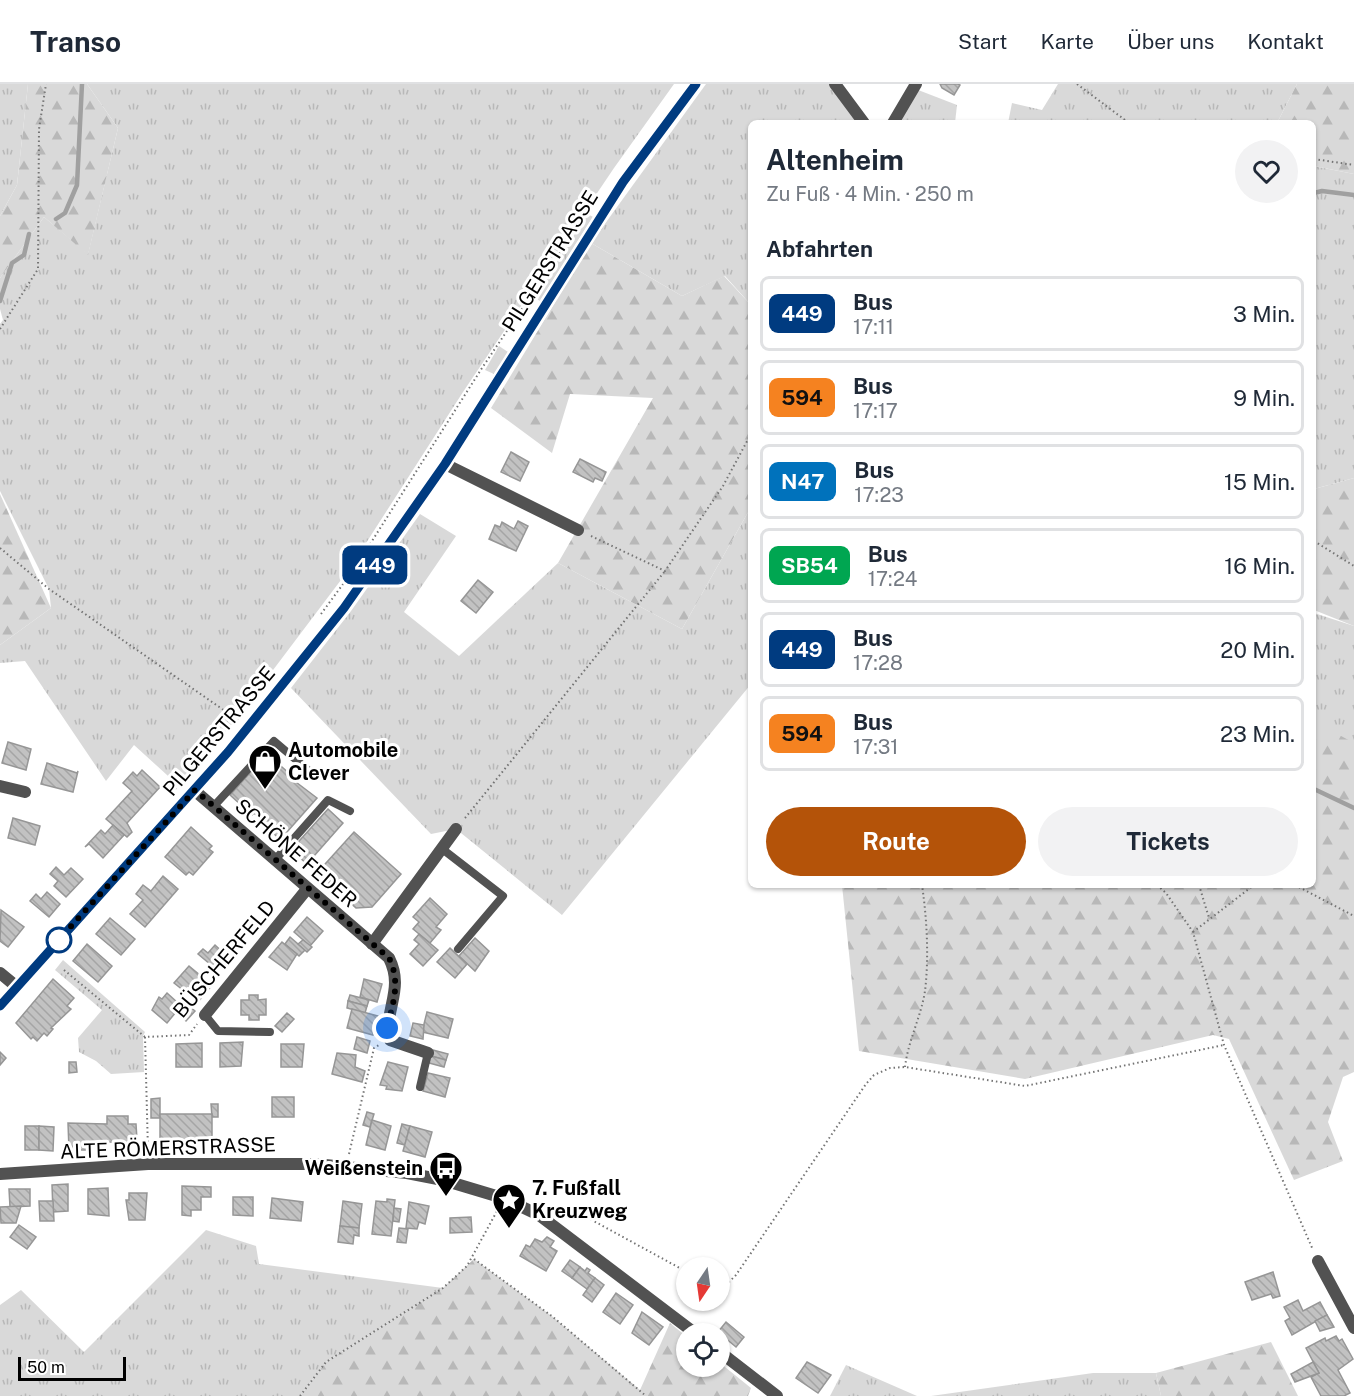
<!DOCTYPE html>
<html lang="de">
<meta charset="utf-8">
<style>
:root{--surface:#fff;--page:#f2f2f3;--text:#1f2937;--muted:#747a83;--line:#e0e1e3;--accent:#b45309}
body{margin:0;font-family:"Public Sans",sans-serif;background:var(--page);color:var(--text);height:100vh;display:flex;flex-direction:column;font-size:22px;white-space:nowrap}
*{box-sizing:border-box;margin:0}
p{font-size:20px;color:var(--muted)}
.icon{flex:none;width:33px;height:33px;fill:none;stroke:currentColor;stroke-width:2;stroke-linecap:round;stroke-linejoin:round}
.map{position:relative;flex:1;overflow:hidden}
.drawer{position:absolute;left:748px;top:36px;width:568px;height:768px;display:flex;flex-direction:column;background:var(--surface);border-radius:9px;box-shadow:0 2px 4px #0004}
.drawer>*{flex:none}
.badge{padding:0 12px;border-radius:9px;font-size:21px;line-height:39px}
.needle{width:39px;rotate:193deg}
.tools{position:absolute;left:676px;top:1173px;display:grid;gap:12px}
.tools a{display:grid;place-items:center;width:54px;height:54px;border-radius:50%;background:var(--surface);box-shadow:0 2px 4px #0004;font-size:30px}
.scale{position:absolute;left:18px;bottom:15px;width:108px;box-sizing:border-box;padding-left:6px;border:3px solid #000;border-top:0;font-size:16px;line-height:21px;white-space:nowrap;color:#000;-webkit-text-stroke:4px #fff;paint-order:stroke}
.you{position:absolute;width:30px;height:30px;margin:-15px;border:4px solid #fff;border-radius:50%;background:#1a73e8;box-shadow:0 0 0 9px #1a73e833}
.map>.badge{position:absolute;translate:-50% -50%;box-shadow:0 0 0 3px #fff}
h2{padding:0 18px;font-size:22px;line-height:54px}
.round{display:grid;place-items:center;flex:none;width:63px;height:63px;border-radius:32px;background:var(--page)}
.head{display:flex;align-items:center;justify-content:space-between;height:102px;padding:0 18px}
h1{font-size:28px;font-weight:700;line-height:45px}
.action{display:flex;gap:12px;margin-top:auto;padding:12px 18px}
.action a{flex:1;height:69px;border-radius:36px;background:var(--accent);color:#fff;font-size:24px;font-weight:700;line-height:69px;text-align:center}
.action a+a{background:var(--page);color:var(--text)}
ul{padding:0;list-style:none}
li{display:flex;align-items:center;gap:18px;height:75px;margin:0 12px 9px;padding:0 6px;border:3px solid var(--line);border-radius:9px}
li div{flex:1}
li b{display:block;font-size:22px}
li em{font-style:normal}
li .badge{min-width:66px;font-weight:700;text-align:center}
header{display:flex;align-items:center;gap:36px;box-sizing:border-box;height:84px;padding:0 30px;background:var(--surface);border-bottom:2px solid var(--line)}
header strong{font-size:28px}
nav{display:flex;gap:33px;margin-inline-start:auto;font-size:21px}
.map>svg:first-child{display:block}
.grass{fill:url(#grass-tufts)}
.forest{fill:url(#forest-firs)}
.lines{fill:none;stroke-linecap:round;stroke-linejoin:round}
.stream{stroke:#a0a0a0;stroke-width:4.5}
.building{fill:url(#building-back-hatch);stroke:#969696;stroke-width:1.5}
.path{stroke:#747474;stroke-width:2;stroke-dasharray:1.5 3;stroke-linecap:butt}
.lane{stroke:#525252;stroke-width:8}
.street{stroke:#525252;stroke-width:12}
.secondary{stroke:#1f1f1f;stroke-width:12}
.line-casing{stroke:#fff;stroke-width:14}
.line{stroke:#003b80;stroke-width:9}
.walk{stroke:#000;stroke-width:6;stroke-dasharray:0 10.8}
.stop-dot{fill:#fff;stroke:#003b80;stroke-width:3}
.labels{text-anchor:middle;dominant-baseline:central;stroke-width:6;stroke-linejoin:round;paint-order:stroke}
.street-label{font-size:20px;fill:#000;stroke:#fff}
.poi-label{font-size:20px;font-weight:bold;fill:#000;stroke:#fff;text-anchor:start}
</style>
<header>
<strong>Transo</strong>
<nav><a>Start</a><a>Karte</a><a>Über uns</a><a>Kontakt</a></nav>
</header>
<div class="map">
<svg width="1354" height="1312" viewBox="0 0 1354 1312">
<defs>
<pattern id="grass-tufts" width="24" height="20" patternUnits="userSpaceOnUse" patternTransform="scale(1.5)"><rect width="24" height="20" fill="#d9d9d9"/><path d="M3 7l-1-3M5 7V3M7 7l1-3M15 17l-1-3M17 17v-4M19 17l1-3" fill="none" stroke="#b8b8b8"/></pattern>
<pattern id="forest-firs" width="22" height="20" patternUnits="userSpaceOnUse" patternTransform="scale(1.5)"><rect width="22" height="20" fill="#d9d9d9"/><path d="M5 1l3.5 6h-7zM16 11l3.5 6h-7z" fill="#b8b8b8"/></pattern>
<pattern id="building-back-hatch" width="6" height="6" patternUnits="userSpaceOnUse" patternTransform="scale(1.5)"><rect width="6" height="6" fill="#c2c2c2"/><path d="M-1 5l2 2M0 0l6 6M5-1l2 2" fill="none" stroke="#a5a5a5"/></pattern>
</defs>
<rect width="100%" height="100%" fill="#fff"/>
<g class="grass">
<polygon points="0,0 28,0 17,101 0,132"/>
<polygon points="87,0 674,0 614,84 463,308 350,484 233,639 178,701 134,661 106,697 25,577 0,579 0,561 51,524 49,505 0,407 0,240 3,236 0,225 0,194 44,133 88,170 118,44"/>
<polygon points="706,0 835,0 866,39 752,39 751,221 725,192 682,212 591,159"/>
<polygon points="1058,0 1297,0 1277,39 1008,39 1012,19 1042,26"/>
<polygon points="913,4 957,21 955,39 893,39"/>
<polygon points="1314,82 1354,90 1354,394 1314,405"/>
<polygon points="588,130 593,133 540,217 533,213"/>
<polygon points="499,262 508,268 494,290 485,286"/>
<polygon points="751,423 751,600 562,831 456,745 431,750 291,604 351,527 420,430 456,452 404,528 459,572 558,479 682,545"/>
<polygon points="366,470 371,474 360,492 354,488"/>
<polygon points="1314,529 1354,542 1354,691 1314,652"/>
<polygon points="63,876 145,948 143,952 144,988 111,990 96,977 79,968 78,954 102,926 55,886"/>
<polygon points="206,1146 256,1162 259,1180 443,1204 326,1278 300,1312 0,1312 0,1221 21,1206 84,1268"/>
<polygon points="846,1281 917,1312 830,1312"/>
<polygon points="1093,1289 1156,1289 1161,1312 931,1312"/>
</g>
<g class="forest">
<polygon points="28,0 87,0 118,44 88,171 44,133 0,194 0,132 17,101"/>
<polygon points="1297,0 1354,0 1354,90 1314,82 1314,39 1277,39"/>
<polygon points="591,159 682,212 724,192 751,221 751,423 682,545 558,479 653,314 570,310 552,369 491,324"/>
<polygon points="1354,394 1354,542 1314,526 1314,405"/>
<polygon points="0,410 51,524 0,561"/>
<polygon points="1314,640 1319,640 1354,659 1354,988 1343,993 1328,1038 1343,1077 1294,1096 1229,955 1213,951 1025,995 859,967 842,801 1314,801"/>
<polygon points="474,1175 553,1233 640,1306 670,1239 687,1253 687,1282 720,1282 720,1279 751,1304 748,1312 300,1312 326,1278 443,1204"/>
<polygon points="1271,1258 1298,1312 1161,1312 1156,1289"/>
</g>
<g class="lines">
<g class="stream">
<polyline points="1314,109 1322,107 1354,111"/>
<polyline points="56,135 65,129 77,101 82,0"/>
<polyline points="0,217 12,179 24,171 29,150"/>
<polyline points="1314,705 1354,724"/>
</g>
</g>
<g class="building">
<polygon points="940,0 958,0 960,1 954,11 942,4"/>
<polygon points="511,368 529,378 520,397 501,388"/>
<polygon points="580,375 606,388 602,397 595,394 593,398 573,388"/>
<polygon points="518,437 528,442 516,467 489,455 495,441 500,443 502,438 514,445"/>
<polygon points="478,496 493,508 476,529 461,517"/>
<polygon points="8,658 31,665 26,686 2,679"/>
<polygon points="267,670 290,690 288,692 317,714 280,756 254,729 252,731 230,711"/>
<polygon points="47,679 77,689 78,687 73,708 41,700"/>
<polygon points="142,686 160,703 127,739 132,748 127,753 106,735 132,707 123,699 133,688 137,692"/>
<polygon points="328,725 343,739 307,780 291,766"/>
<polygon points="13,734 40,742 35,761 8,754"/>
<polygon points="113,741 124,751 103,774 89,760 85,763 101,746 105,750"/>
<polygon points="191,743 212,762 209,765 213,768 193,791 189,788 186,791 165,773"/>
<polygon points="354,748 401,790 372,823 356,824 317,789"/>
<polygon points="56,783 64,791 71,784 83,795 66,813 54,802 58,797 50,790"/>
<polygon points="163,792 178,805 145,843 130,830 143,816 136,810 143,801 151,807"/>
<polygon points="47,808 60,820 49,833 30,817 36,810 41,815"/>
<polygon points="430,814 447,830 436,843 441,846 430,859 413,845 419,838 413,833"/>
<polygon points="1,826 24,843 8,863 0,857"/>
<polygon points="307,833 323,847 310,862 294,848"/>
<polygon points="110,834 135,855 121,871 96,850"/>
<polygon points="419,850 438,866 423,882 410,870 419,860 414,856"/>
<polygon points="290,853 305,866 299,872 285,860"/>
<polygon points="475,854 489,867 475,887 459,872"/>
<polygon points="303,856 312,863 307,868 298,860"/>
<polygon points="282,858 297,870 287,886 269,873"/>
<polygon points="87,860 112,882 98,898 73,877"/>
<polygon points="215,861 228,873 217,886 198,870 203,865 208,869"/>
<polygon points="450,864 467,880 455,894 437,878"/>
<polygon points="189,882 212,901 198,918 174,899"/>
<polygon points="53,895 74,914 67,922 71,925 51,944 53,945 47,952 44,949 37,957 33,953 31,955 16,939"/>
<polygon points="364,895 382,900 377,918 360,913"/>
<polygon points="167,909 178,919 181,915 195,927 186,937 176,928 167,939 152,926 159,913 162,915"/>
<polygon points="249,911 258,911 258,916 266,915 266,931 259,931 259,936 249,936 249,931 241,931 241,916 249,916"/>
<polygon points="350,911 369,916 367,922 348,917"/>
<polygon points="348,917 367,922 365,929 347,924"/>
<polygon points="352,925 378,932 373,951 347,944"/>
<polygon points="427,928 453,935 448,954 422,948"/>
<polygon points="287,929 294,935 282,948 275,942"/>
<polygon points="413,939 424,941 423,955 410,952"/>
<polygon points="357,953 370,957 367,969 354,965"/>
<polygon points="243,958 241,982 220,983 220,959"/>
<polygon points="202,959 202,983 176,983 176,960"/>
<polygon points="281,960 304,960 302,983 281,983"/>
<polygon points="433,966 448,970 446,976 431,972"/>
<polygon points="0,968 6,974 0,981"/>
<polygon points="337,969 356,971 355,983 365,987 362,998 332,990"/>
<polygon points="431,972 446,976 444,983 429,979"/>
<polygon points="69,978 76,978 77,988 69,989"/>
<polygon points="388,978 408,983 402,1007 386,1005 387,1002 380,1001"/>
<polygon points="428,989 450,994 445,1013 423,1007"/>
<rect x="272" y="1013" width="22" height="20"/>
<polygon points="160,1014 160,1034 151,1034 151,1015"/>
<polygon points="211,1020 218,1020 218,1033 212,1033"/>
<polygon points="367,1028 374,1030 370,1043 363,1041"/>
<polygon points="160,1030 212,1030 212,1056 160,1058"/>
<polygon points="107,1032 128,1032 128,1040 136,1040 137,1056 129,1056 129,1059 90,1057 90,1066 69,1066 68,1039 107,1040"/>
<polygon points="372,1036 391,1042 385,1066 366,1061"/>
<polygon points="402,1040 410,1042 405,1061 397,1059"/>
<rect x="25" y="1042" width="14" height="24"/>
<polygon points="39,1042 54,1043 53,1067 39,1066"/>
<polygon points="410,1042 432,1048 425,1073 403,1067"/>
<polygon points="68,1100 68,1127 53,1128 52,1101"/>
<polygon points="182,1102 211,1103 211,1113 201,1113 201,1126 191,1126 191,1132 182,1131"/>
<polygon points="108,1104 109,1132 88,1130 88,1105"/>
<polygon points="9,1105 30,1105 30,1122 10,1123"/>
<polygon points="129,1109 147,1109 145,1136 129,1136 126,1116 129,1116"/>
<polygon points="233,1113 253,1113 253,1132 233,1131"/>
<polygon points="272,1114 303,1118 301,1137 270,1134"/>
<polygon points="387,1115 395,1116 391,1152 372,1150 376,1117 387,1118"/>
<polygon points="39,1117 53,1117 54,1137 40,1137"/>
<polygon points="343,1117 362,1120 359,1144 340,1142"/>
<polygon points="409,1118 429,1122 425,1140 419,1138 417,1145 406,1144"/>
<polygon points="21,1122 16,1139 1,1139 0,1123"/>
<polygon points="394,1124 401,1125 399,1138 393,1137"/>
<polygon points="471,1133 472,1148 450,1149 450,1134"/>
<polygon points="19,1141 36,1153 27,1165 10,1153"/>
<polygon points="340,1142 359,1144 359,1152 354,1151 353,1160 338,1158"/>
<polygon points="399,1144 408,1145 406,1159 397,1158"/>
<polygon points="547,1153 554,1157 550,1163 557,1167 546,1187 520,1172 526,1161 530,1163 535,1155 542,1158"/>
<polygon points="570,1176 580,1183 572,1194 562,1187"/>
<polygon points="580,1183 585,1187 587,1184 590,1186 588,1189 595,1194 587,1205 572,1194"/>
<polygon points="1273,1188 1280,1212 1273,1214 1271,1210 1252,1216 1245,1198"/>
<polygon points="595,1194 604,1201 592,1218 583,1211"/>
<polygon points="616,1209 633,1221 620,1240 603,1228"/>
<polygon points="1298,1216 1303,1227 1320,1218 1327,1231 1292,1251 1285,1237 1290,1234 1284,1223"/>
<polygon points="642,1228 663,1243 649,1261 632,1249"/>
<polygon points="1327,1231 1334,1243 1320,1247 1315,1237"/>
<polygon points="726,1238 744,1253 736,1263 718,1248"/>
<polygon points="1336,1252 1339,1257 1342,1255 1353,1275 1338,1286 1350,1309 1344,1312 1321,1312 1311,1293 1319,1289 1306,1264 1325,1254 1326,1257"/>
<polygon points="807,1278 831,1291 818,1309 796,1294"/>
<polygon points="1313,1278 1319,1289 1295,1298 1291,1290"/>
</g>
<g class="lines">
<g class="path">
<polyline points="1077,0 1129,39"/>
<polyline points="1314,75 1354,81"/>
<polyline points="0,245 38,185 39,45 46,0"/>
<polyline points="591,452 665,487 723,402 752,348"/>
<polyline points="1314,457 1354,482"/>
<polyline points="0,464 49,505 238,636"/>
<polyline points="358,479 482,284 583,134"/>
<polyline points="321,530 346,496"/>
<polyline points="175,705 223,651"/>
<polyline points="465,734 665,487"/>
<polyline points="1157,801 1166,809 1193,848 1224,961 1313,1166"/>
<polyline points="1199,801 1209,834"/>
<polyline points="1295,801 1354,832"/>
<polyline points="1193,848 1254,801"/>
<polyline points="64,886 145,953"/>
<path d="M 905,983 C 908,957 921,933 925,907 C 929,874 927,835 922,801"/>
<polyline points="148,1067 145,953 189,951 197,940"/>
<polyline points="349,1070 374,964 379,961"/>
<polyline points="556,1126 590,1135 687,1188"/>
<polyline points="474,1175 553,1233 646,1312"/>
<polyline points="720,1201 729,1198 736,1191 866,1000 874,991 890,984 905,983 1025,1002 1224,961"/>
<polyline points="300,1312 326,1278 443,1204 467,1182 497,1127"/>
</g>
<g class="lane">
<polyline points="213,723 274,657 308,686"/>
<polyline points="441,764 503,812 458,865"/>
<polyline points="274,777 328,716 350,727"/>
<polyline points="205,931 218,947 270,948"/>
<polyline points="420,1003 428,969"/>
</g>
<g class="street">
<polyline points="835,0 864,39"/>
<polyline points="893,39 916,0"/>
<polyline points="445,380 578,446"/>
<polyline points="0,702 25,708"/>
<path d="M 194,706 L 389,874 C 405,906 383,926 390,956 L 428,969"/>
<polyline points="372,860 456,745"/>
<polyline points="0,889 17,903"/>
<polyline points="205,931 307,805"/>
<polyline points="0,1090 148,1080 315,1080 407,1089 443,1096 503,1114 539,1131 696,1250"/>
<polyline points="1318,1177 1354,1244"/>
<polyline points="720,1268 777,1312"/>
</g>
<polyline class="secondary" points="0,922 228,668 344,524 445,380 623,98 696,0"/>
</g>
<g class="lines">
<defs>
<polyline id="line" points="0,922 228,668 344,524 445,380 623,98 696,0"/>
</defs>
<use href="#line" class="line-casing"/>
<use href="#line" class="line"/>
<path class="walk" d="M 59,856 L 54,861 L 195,706 L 389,874 C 401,898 393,919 387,944"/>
</g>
<defs>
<symbol id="shop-pin" viewBox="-11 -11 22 30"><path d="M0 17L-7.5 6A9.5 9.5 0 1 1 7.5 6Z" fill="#000" stroke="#fff"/><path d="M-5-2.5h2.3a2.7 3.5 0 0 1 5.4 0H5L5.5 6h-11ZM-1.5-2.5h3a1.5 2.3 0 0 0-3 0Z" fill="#fff"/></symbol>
<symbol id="bus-pin" viewBox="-11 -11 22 30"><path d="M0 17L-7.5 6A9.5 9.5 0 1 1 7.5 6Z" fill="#000" stroke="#fff"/><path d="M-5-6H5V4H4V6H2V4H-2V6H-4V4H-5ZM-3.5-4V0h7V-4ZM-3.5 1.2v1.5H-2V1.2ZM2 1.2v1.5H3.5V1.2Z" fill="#fff"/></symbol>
<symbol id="sight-pin" viewBox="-11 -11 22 30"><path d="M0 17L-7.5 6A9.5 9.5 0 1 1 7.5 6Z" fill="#000" stroke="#fff"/><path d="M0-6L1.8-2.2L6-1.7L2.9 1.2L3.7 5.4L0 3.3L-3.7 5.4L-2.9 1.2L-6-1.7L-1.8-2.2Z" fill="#fff"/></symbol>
</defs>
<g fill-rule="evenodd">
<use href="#shop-pin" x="246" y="658" width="38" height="52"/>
<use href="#bus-pin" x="427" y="1065" width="38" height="52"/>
<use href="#sight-pin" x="490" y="1097" width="38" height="52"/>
</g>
<circle class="stop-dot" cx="59" cy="856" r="12"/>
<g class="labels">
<g class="street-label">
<text transform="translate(550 177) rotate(-58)">PILGERSTRASSE</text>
<text transform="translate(219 647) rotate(-50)">PILGERSTRASSE</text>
<text transform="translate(296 769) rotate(41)">SCHÖNE FEDER</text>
<text transform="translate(224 875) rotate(-50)">BÜSCHERFELD</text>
<text transform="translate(168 1064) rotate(-2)">ALTE RÖMERSTRASSE</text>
</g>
<g class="poi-label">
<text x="288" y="666">Automobile<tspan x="288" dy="23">Clever</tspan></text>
<text x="423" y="1084" text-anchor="end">Weißenstein</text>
<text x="532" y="1104">7. Fußfall<tspan x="532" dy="23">Kreuzweg</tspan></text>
</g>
</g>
</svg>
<div class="tools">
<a><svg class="needle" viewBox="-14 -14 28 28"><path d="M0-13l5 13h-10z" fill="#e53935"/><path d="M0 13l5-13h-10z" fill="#747a83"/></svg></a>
<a><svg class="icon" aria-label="locate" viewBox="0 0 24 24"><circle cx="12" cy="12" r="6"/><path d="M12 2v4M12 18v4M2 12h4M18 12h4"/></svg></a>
</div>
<div class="scale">50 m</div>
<div class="you" style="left:387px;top:944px"></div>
<b class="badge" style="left:375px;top:481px;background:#003b80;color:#fff">449</b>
<section class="drawer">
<div class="head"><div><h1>Altenheim</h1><p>Zu Fuß · 4 Min. · 250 m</p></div><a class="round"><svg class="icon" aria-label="heart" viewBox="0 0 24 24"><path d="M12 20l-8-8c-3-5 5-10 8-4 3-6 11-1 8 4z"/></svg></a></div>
<h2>Abfahrten</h2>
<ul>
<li><span class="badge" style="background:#003b80;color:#fff">449</span><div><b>Bus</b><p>17:11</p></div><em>3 Min.</em></li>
<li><span class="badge" style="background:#f58220;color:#111">594</span><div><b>Bus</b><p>17:17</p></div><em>9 Min.</em></li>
<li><span class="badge" style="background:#0072bc;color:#fff">N47</span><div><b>Bus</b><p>17:23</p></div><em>15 Min.</em></li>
<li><span class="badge" style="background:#00a651;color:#fff">SB54</span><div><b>Bus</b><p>17:24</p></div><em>16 Min.</em></li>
<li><span class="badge" style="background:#003b80;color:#fff">449</span><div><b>Bus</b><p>17:28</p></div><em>20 Min.</em></li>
<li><span class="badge" style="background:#f58220;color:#111">594</span><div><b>Bus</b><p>17:31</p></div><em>23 Min.</em></li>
</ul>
<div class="action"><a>Route</a><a>Tickets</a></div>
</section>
</div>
